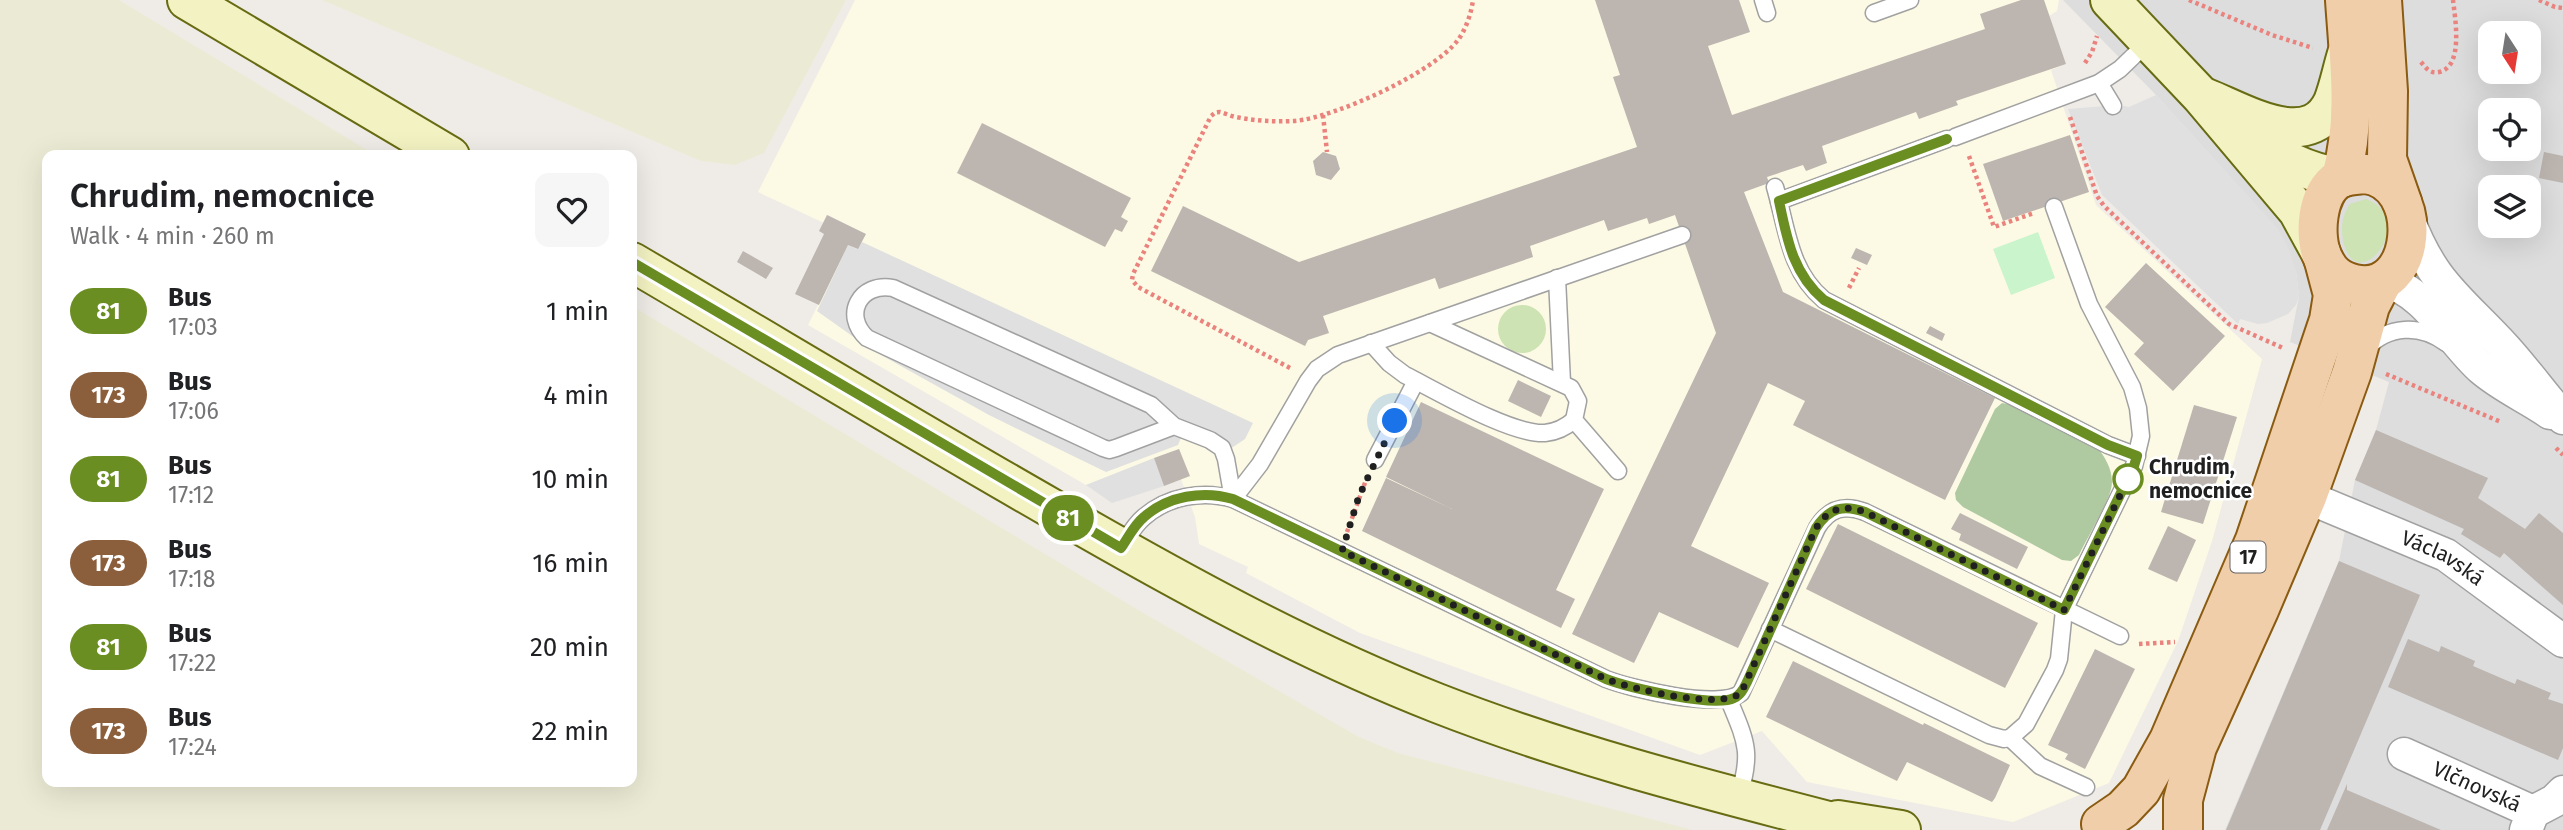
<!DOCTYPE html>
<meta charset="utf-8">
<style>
:root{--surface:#fff;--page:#f6f6f6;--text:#202124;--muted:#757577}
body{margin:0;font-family:"Fira Sans",sans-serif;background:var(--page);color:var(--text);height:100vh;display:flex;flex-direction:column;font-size:26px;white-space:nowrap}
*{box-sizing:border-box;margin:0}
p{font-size:23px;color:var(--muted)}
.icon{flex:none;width:38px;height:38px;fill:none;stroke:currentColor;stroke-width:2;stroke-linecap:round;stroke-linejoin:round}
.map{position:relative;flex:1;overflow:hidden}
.panel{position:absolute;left:42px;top:150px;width:595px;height:637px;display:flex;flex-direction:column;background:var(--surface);border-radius:14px;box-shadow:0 7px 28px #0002}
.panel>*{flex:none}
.badge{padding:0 14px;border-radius:23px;font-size:24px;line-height:46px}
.needle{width:46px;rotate:168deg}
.controls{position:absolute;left:2478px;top:21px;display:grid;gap:14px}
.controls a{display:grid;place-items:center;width:63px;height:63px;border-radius:14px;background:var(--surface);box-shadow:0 7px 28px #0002;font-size:35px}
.you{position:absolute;width:35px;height:35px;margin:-18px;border:5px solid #fff;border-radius:50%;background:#1a73e8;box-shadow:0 0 0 10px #1a73e833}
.map>.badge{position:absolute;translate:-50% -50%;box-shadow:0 0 0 4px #fff}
.round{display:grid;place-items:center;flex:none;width:74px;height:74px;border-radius:14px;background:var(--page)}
.summary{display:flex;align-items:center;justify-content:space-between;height:119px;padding:0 28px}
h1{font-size:33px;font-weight:600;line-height:52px}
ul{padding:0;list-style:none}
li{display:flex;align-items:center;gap:21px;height:84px;padding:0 28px}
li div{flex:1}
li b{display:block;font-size:26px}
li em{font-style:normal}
li .badge{min-width:77px;font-weight:700;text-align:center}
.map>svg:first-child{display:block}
.residential{fill:#ddd;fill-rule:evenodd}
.education{fill:#fcfae4}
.farmland{fill:#ebebd5}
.grass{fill:#cde3b3}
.forest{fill:#afc9a1}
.park{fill:#caf4cb}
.parking{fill:#e0e0e0}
.building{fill:#bcb5b0}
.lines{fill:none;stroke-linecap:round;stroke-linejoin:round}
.lane-casing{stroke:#a1a1a1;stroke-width:19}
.street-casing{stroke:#a1a1a1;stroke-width:35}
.secondary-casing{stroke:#676b12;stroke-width:42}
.primary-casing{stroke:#8a5b11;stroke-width:42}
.path{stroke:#ea827d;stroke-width:4.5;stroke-dasharray:3.5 3.5;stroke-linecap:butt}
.lane{stroke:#fff;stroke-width:16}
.street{stroke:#fff;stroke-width:32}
.secondary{stroke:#f3f2c2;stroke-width:38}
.primary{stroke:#f1ceaa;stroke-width:38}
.line-casing{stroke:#fff;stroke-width:16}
.line{stroke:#6b8e23;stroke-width:10}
.walk{stroke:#202020;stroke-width:7;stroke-dasharray:0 12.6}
.stop-dot{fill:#fff;stroke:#6b8e23;stroke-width:3.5}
.labels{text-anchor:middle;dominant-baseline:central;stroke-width:5;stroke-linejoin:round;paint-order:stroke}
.shield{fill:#fff;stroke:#636363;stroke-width:2}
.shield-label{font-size:19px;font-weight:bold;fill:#202020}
.stop-label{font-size:21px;font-weight:bold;fill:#202020;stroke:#fff;text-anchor:start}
.street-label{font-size:21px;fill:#202020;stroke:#fff}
</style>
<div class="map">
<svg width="2563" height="830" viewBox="0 0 2563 830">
<rect width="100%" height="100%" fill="#efece7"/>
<path class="residential" d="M 2063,0 L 2563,0 L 2563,830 L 2225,830 L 2339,561 L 2355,480 L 2376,430 L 2389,382 L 2290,342 L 2299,296 L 2296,272 L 2270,221 L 2156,95 ZM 2490,33 L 2529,33 L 2529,72 L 2490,72 ZM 2490,110 L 2529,110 L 2529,149 L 2490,149 ZM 2490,187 L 2529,187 L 2529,226 L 2490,226 Z"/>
<polygon class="education" points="855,0 2059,0 2057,11 2049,16 2066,64 2051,70 2096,205 2262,359 2212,541 2178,641 2109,783 2013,822 1807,782 1762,731 1700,755 1360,633 1246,573 1248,567 1199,544 1195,517 1181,479 1189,476 1179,449 1086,485 808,325 848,245 858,249 865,234 828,215 824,223 758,192"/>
<g class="farmland">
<polygon points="0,0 119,0 377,156 47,156 47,782 632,782 632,306 1140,611 1359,737 1398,753 1693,830 0,830"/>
<polygon points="322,0 846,0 764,153 735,165 701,161"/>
</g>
<g class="grass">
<path d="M 2366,199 C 2421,220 2355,301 2343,240 C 2341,227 2342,215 2350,204 Z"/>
<circle cx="1522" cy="329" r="24"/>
</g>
<path class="forest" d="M 2002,403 L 2012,405 L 2097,447 C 2106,458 2115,474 2111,489 C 2107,505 2087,538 2079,555 L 2071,561 L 2062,560 L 1963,507 L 1956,500 L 1955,493 L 1995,409 Z"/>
<polygon class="park" points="2038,232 2055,278 2011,295 1993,249"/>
<g class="parking">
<polygon points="2156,95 2278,229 2289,250 2296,272 2299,296 2296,305 2288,314 2267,323 2258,324 2240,319 2238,324 2102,195 2068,109 2119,105 2129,107"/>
<polygon points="862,242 1253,423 1245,439 1224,453 1184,430 1178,445 1106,472 989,415 872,350 817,311 848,245 857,249"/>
<polygon points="1154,458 1164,486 1112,503 1086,485"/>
</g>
<g class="building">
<polygon points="1595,0 1739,0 1750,32 1708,46 1732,115 1985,29 1980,14 2021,0 2044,0 2066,64 1956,101 1958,105 1919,119 1916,112 1822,146 1827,163 1806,171 1803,165 1767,177 1769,183 1744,192 1783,292 1995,398 1945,500 1793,425 1805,401 1768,383 1691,546 1769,583 1738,648 1659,612 1634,663 1572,634 1716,333 1675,215 1649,224 1647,218 1608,231 1604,220 1530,246 1533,257 1439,289 1435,278 1323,316 1329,333 1308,340 1305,346 1151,271 1183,206 1299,262 1637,147 1613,77 1620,75"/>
<polygon points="982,123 1131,198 1121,217 1128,221 1122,232 1115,229 1105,247 957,173"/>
<polygon points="2070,135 2089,192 2003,221 1983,164"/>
<polygon points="1323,152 1336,156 1340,169 1331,180 1316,175 1313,161"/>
<polygon points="2544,152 2563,156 2563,183 2539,178"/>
<polygon points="827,215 866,234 858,249 848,245 819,305 795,294 824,234 819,231"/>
<polygon points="1856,248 1872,255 1867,265 1851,258"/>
<polygon points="743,251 773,268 766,279 737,262"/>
<polygon points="2146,263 2225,336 2173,391 2134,354 2144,343 2105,307"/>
<polygon points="1930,326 1945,334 1942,341 1926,333"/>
<polygon points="1518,380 1551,396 1541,417 1508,401"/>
<polygon points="1421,402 1604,489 1556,590 1575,599 1561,628 1362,531 1386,478 1452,509 1386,477"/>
<polygon points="2194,405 2237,417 2203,524 2161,512"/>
<polygon points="2376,430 2488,478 2478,498 2525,529 2539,513 2563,533 2563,605 2504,553 2500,558 2461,534 2464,529 2355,480"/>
<polygon points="1179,449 1190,476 1164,486 1154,458"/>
<polygon points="1960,513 2028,547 2017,569 1959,540 1961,534 1951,529"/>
<polygon points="1838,524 2038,623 2005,688 1806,589"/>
<polygon points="2168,526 2196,540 2177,582 2148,569"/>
<polygon points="2339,561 2420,595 2320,830 2226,830"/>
<polygon points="2408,639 2439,652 2441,646 2475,661 2473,666 2515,684 2517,679 2551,693 2548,699 2563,704 2563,748 2558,760 2388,687"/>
<polygon points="2095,649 2135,669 2085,769 2065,759 2068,754 2048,745"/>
<polygon points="1793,661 1923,725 1924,723 2010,765 1995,798 1992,802 1907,762 1897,781 1766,717"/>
<polygon points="2347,784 2347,790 2441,830 2327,830"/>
</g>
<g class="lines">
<defs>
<g id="lane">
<polyline points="1763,0 1767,13"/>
<polyline points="1874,13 1910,0"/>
<polyline points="2099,83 2113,106"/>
<polyline points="1955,137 2099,83 2120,69 2149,41"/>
<path d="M 1775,187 C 1787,228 1789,271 1824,300 L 2108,445 L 2137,456"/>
<polyline points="1779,201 1947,139"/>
<polyline points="2054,207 2089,304 2132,387 2138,408 2141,436 2134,466 2064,610 2059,659 2055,670 2026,724 2010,738 2040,766 2086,787"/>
<polyline points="1557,278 1562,383"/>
<polyline points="1430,323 1571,388 1578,401 1574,420 1618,471"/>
<path d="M 1371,343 L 1389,363 L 1405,375 C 1437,391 1511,435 1545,433 C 1556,432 1566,427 1574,420"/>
<path d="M 2366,349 C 2388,325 2420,324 2446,343"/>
<path d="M 1174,426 L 1116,448 L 1109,450 L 1103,448 L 867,338 C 842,315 860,282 893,288 L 1151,405 L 1174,426 L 1210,440 L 1222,448 L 1226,459 L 1233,499 L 1606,679 C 1632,689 1719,710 1741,693 L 1817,528 C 1829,508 1844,504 1865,512 L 2120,636"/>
<polyline points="1375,460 1416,381"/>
<path d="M 1121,548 C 1128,537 1134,525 1144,517 C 1168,496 1203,490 1233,499 L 1260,464 L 1308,381 L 1317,369 L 1338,355 L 1682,235"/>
<polyline points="1770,629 1989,735 2004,739 2010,738"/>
<path d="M 1729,700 C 1746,741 1753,753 1738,798"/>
</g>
<g id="street">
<path d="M 2407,216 C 2431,283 2460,299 2505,348 C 2525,370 2543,395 2563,418"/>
<path d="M 2383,281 C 2424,288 2453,344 2482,369 C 2503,387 2527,397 2550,413"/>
<path id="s1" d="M 2307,497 L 2446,555 L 2563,641"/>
<path id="s2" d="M 2404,754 L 2533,812 L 2526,830"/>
<polyline points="2533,812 2554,801 2563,792"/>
</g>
<g id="secondary">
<polyline points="187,0 450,156"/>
<polyline points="2110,0 2201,96 2298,211 2321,253"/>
<path d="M 2206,98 C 2242,112 2309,154 2333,102 C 2339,87 2342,70 2347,54"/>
<path d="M 2252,137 C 2279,159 2306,172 2341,178"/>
<path d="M 632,262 C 772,344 911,428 1051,508 C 1176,580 1302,650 1437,703 C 1575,757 1720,793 1863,830"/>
<polyline points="1838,820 1901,830"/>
</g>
<g id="primary">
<polyline points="2382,0 2388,91 2387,159 2402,202"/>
<path d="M 2365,174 C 2428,181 2418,299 2354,284 C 2338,280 2330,273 2323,258 C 2313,237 2316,192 2339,179 C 2347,175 2356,175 2365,174 Z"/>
<path d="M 2341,178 C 2357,120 2349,60 2345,0"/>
<polyline points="2101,824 2123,809 2141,790 2169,740 2255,540 2329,320 2333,295 2324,261"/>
<polyline points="2183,830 2183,800 2197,747 2259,610 2307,497 2352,372 2370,306 2383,281"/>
</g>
</defs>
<use href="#lane" class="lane-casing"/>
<use href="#street" class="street-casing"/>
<use href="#secondary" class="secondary-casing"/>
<use href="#primary" class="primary-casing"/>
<g class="path">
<polyline points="2189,0 2272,35 2313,48"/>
<polyline points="2539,0 2555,7 2563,8"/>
<path d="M 2421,62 C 2426,68 2430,74 2439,72 C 2464,67 2455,18 2453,0"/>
<polyline points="2085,63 2092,52 2097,36"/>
<polyline points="1323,115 1327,152"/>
<polyline points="2070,117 2097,196 2104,206 2229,324 2283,348"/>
<polyline points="1969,156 1994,227 2034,213"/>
<polyline points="1849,288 1859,268"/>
<path d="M 1290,368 L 1138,287 L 1132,280 L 1133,274 L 1211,116 C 1215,113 1214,112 1220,112 C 1225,113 1230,116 1236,117 C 1256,121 1274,122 1295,121 C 1336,117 1433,73 1458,40 C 1466,29 1471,14 1473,0"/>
<polyline points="2386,374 2501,422"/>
<polyline points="2556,448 2563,455"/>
<polyline points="1347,532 1366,480"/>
<polyline points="2139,644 2175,642"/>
</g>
<use href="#lane" class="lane"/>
<use href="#street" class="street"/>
<use href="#secondary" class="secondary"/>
<use href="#primary" class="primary"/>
</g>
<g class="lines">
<defs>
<path id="line" d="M 632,262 L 1121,548 C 1128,538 1134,525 1144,517 C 1168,496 1203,490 1233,499 L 1606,679 C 1627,687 1714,708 1734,698 C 1741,695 1744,688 1747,682 L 1816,528 C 1829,508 1843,504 1865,512 L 2064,610 L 2134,466 L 2137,456 L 2108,445 L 1824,300 C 1793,274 1787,239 1779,201 L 1947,139"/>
</defs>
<use href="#line" class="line-casing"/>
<use href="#line" class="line"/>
<path class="walk" d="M 1395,421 L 1359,496 L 1342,551 L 1606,679 C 1632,689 1719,710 1741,693 L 1816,528 C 1829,508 1843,504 1865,512 L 2064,610 L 2128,479"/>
</g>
<circle class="stop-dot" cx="2128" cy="479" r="14"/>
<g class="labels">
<rect class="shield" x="2230.5" y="541.5" width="35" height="31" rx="5"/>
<g class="shield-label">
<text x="2248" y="557">17</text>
</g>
<g class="stop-label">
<text x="2149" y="467">Chrudim,<tspan x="2149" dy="24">nemocnice</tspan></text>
</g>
<g class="street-label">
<text stroke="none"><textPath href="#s1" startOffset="149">Václavská</textPath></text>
<text stroke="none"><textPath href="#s2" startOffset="80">Vlčnovská</textPath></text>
</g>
</g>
</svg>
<div class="controls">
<a><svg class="needle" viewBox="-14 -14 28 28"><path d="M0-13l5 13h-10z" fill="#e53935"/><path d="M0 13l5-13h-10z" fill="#757577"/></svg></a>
<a><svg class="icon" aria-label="locate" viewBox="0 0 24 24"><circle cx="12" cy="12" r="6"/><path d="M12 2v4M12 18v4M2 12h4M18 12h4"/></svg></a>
<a><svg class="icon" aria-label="layers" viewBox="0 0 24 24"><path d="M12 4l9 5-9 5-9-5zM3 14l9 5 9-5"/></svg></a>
</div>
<div class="you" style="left:1395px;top:421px"></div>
<b class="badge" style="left:1068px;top:518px;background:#6b8e23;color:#fff">81</b>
<section class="panel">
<div class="summary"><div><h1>Chrudim, nemocnice</h1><p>Walk · 4 min · 260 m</p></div><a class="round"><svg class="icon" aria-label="heart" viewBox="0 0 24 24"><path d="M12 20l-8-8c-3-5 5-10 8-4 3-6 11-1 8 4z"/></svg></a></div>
<ul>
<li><span class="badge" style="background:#6b8e23;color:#fff">81</span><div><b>Bus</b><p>17:03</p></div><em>1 min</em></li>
<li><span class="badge" style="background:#8b5e3c;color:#fff">173</span><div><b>Bus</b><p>17:06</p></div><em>4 min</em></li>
<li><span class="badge" style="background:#6b8e23;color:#fff">81</span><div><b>Bus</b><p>17:12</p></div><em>10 min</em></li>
<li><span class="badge" style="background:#8b5e3c;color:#fff">173</span><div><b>Bus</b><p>17:18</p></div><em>16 min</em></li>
<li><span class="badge" style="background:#6b8e23;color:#fff">81</span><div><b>Bus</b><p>17:22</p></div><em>20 min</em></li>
<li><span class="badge" style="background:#8b5e3c;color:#fff">173</span><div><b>Bus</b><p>17:24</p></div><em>22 min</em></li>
</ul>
</section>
</div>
